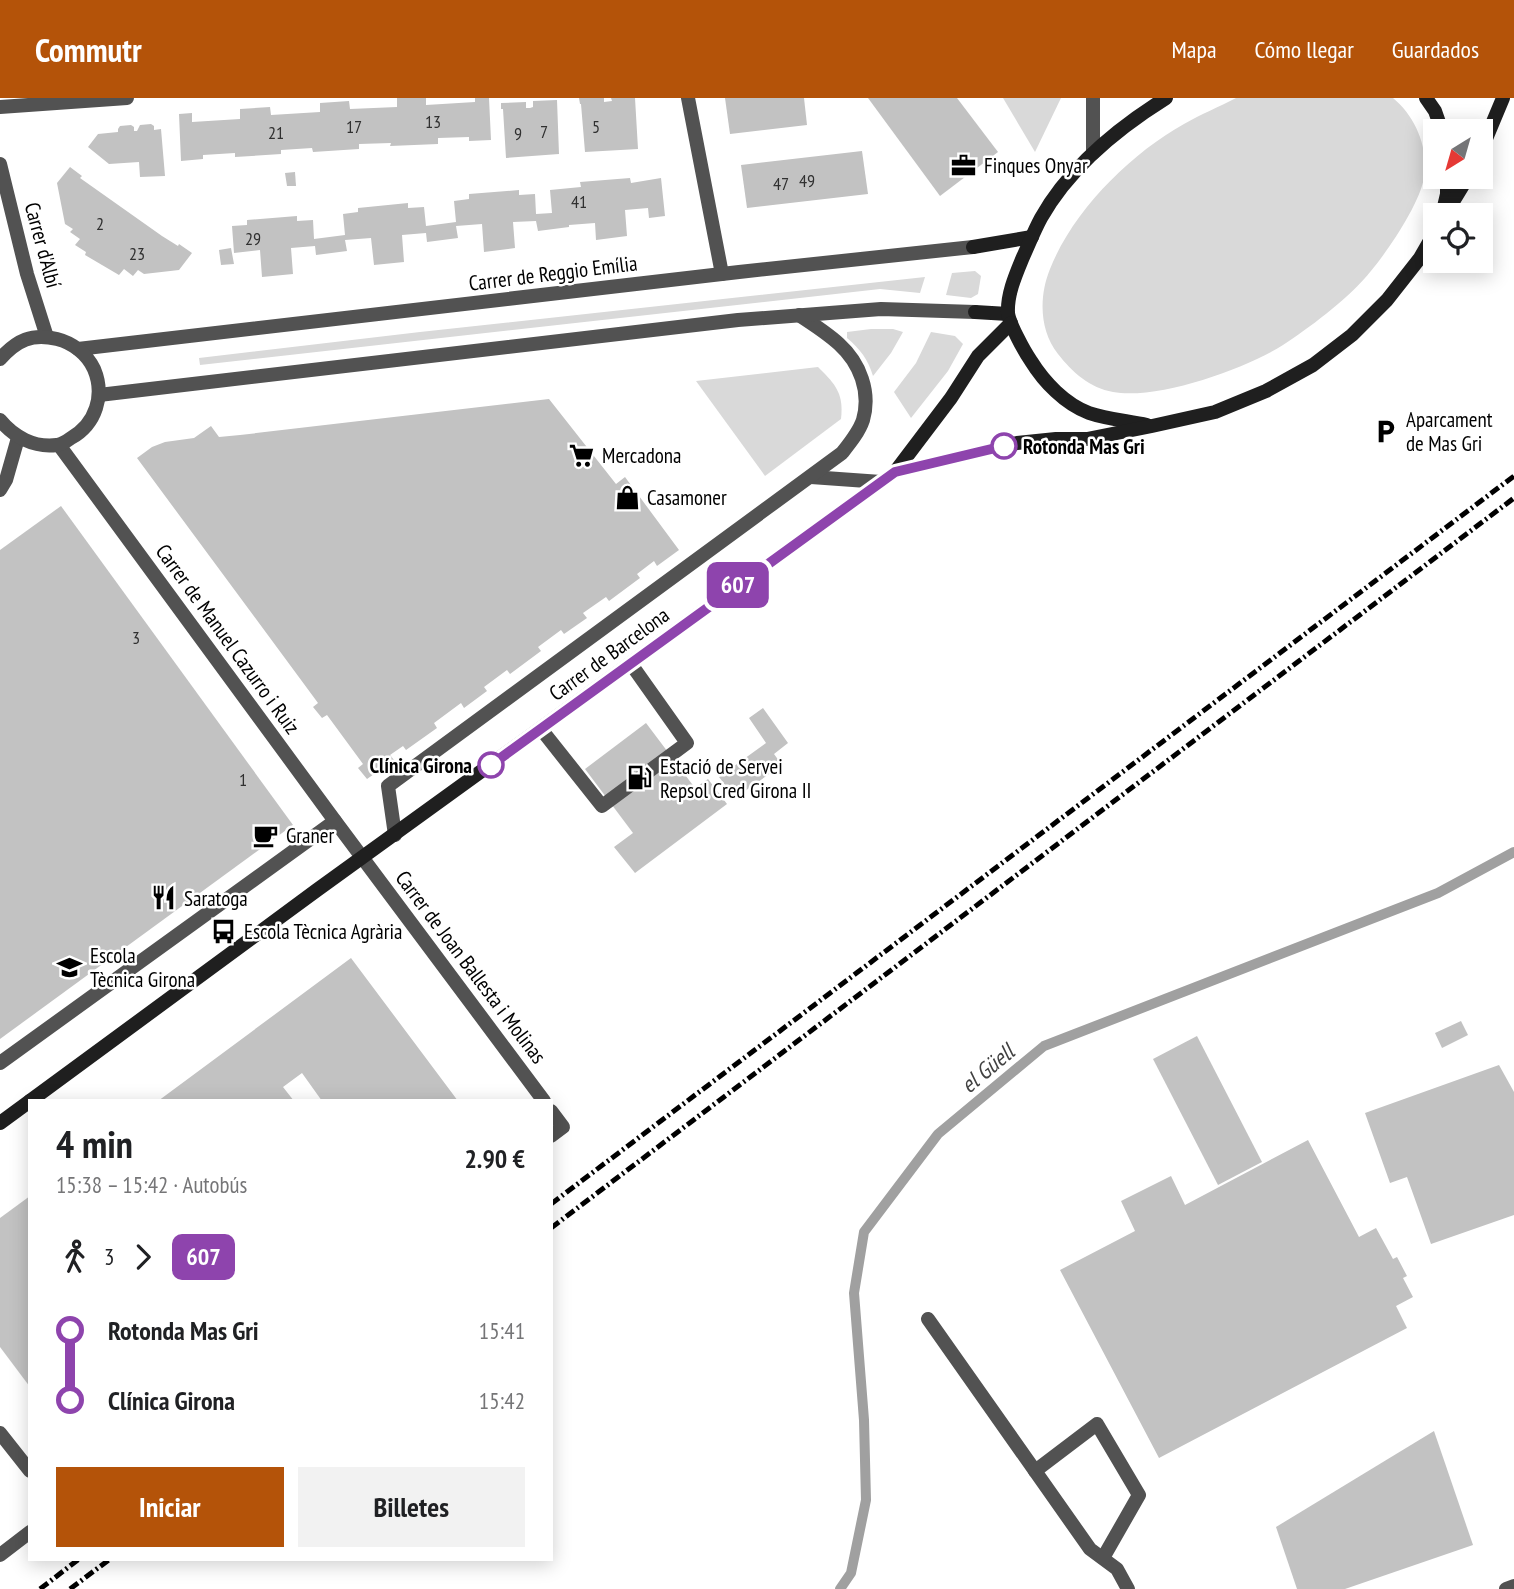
<!DOCTYPE html>
<html lang="es">
<meta charset="utf-8">
<style>
:root{--surface:#fff;--page:#f2f2f2;--text:#202124;--muted:#757577;--accent:#b45309}
body{margin:0;font-family:"PT Sans Narrow",sans-serif;background:var(--page);color:var(--text);height:100vh;display:flex;flex-direction:column;font-size:26px;white-space:nowrap}
*{box-sizing:border-box;margin:0}
p{font-size:23px;color:var(--muted)}
.icon{flex:none;width:38px;height:38px;fill:none;stroke:currentColor;stroke-width:2;stroke-linecap:round;stroke-linejoin:round}
.map{position:relative;flex:1;overflow:hidden}
.details{position:absolute;left:28px;top:1001px;width:525px;height:462px;display:flex;flex-direction:column;background:var(--surface);border-radius:0px;box-shadow:0 4px 18px #0003}
.details>*{flex:none}
.badge{padding:0 14px;border-radius:10px;font-size:24px;line-height:46px}
.needle{width:46px;rotate:217deg}
.fabs{position:absolute;left:1423px;top:21px;display:grid;gap:14px}
.fabs a{display:grid;place-items:center;width:70px;height:70px;border-radius:0px;background:var(--surface);box-shadow:0 4px 18px #0003;font-size:35px}
.map>.badge{position:absolute;translate:-50% -50%;box-shadow:0 0 0 4px #fff}
.legs{display:flex;align-items:center;gap:10px;height:77px;padding:0 28px;font-size:23px}
.legs p{margin-inline-start:auto}
.headline{display:flex;align-items:center;justify-content:space-between;height:119px;padding:0 28px}
h1{font-size:38px;font-weight:600;line-height:52px}
.primary-button{display:flex;gap:14px;margin-top:auto;padding:14px 28px}
.primary-button a{flex:1;height:80px;border-radius:0px;background:var(--accent);color:#fff;font-size:28px;font-weight:600;line-height:80px;text-align:center}
.primary-button a+a{background:var(--page);color:var(--text)}
ul{padding:0 28px;list-style:none}
li{display:flex;align-items:center;gap:24px;height:70px;font-size:26px}
li i{display:grid;place-items:center;width:10px;height:100%;margin:0 9px;background:currentColor}
li i::after{content:'';width:18px;height:18px;margin:-9px;border:5px solid;border-radius:50%;background:var(--surface)}
li p{margin-inline-start:auto}
li:first-child i{background:linear-gradient(#0000 50%,currentColor 0)}
li:last-child i{background:linear-gradient(currentColor 50%,#0000 0)}
header{display:flex;align-items:center;gap:42px;box-sizing:border-box;height:98px;padding:0 35px;background:var(--accent);color:#fff}
header strong{font-size:33px}
nav{display:flex;gap:38px;margin-inline-start:auto;font-size:24px}
.map>svg:first-child{display:block}
.green{fill:#d9d9d9}
.lines{fill:none;stroke-linecap:round;stroke-linejoin:round}
.stream{stroke:#a0a0a0;stroke-width:10}
.building{fill:#c2c2c2}
.service{stroke:#525252;stroke-width:14}
.minor{stroke:#525252;stroke-width:14}
.tertiary{stroke:#525252;stroke-width:14}
.secondary{stroke:#1f1f1f;stroke-width:14}
.rail{stroke:#000;stroke-width:5;stroke-dasharray:10 3.5 2 3.5;stroke-linecap:butt}
.line-1-casing{stroke:#fff;stroke-width:16}
.line-1{stroke:#8e44ad;stroke-width:10}
.stop-1-dot{fill:#fff;stroke:#8e44ad;stroke-width:3.5}
.labels{text-anchor:middle;dominant-baseline:central;stroke-width:5;stroke-linejoin:round;paint-order:stroke}
.number-label{font-size:18px;fill:#303030}
.poi-label{font-size:21px;fill:#000;stroke:#fff;text-anchor:start}
.street-label{font-size:21px;fill:#000;stroke:#fff}
.stop-label{font-size:21px;font-weight:bold;fill:#000;stroke:#fff;text-anchor:start}
.water-label{font-size:23px;font-style:italic;fill:#414141;stroke:#fff}
</style>
<header>
<strong>Commutr</strong>
<nav><a>Mapa</a><a>Cómo llegar</a><a>Guardados</a></nav>
</header>
<div class="map">
<svg width="1514" height="1491" viewBox="0 0 1514 1491">
<rect width="100%" height="100%" fill="#fff"/>
<g class="green">
<polygon points="1003,0 1061,0 1035,54"/>
<path d="M 1236,0 L 1393,0 C 1416,19 1429,51 1424,80 C 1419,108 1384,159 1365,180 C 1345,203 1309,230 1283,247 C 1245,271 1158,302 1113,294 C 1090,290 1072,274 1058,256 C 1039,232 1039,198 1050,171 C 1073,113 1130,56 1184,26 C 1201,16 1219,9 1236,0 Z"/>
<polygon points="975,173 981,178 978,196 971,200 946,197 952,175"/>
<polygon points="925,179 920,195 880,191 200,267 199,260 420,234"/>
<path d="M 871,231 L 893,231 L 903,234 L 891,255 L 873,278 C 868,261 860,251 847,240 L 847,234 Z"/>
<polygon points="931,234 955,238 963,246 948,273 911,320 894,294 916,265"/>
<path d="M 818,269 C 835,286 844,295 841,321 L 765,378 L 696,283 Z"/>
</g>
<g class="lines">
<polyline class="stream" points="840,1491 851,1475 866,1402 864,1322 854,1195 864,1134 938,1036 1044,948 1438,795 1514,754"/>
</g>
<g class="building">
<polygon points="397,0 426,0 426,7 475,4 475,0 489,0 491,42 469,43 469,39 438,40 438,46 390,48 391,45 359,46 359,51 313,54 312,50 281,52 281,56 235,59 235,55 203,57 203,61 181,63 179,16 192,15 192,24 240,21 240,11 270,9 271,17 320,14 320,5 349,3 350,11 397,9"/>
<polygon points="579,0 604,0 604,4 612,3 611,0 635,0 638,51 585,54 581,6 580,6"/>
<polygon points="725,0 804,0 807,27 730,36"/>
<polygon points="868,0 957,0 998,54 940,98"/>
<polygon points="557,2 559,56 506,60 503,11 501,11 501,5 526,4 526,10 530,10 533,9 533,3"/>
<polygon points="151,26 154,28 154,32 161,31 165,78 140,79 139,64 109,66 88,49 98,36 118,34 118,31 120,28 131,27 134,29 134,33 137,33 140,27"/>
<polygon points="862,53 868,96 747,110 741,67"/>
<polygon points="70,69 82,78 80,80 162,138 178,148 179,146 192,155 179,172 144,176 138,172 133,178 124,171 119,177 85,157 86,154 75,147 80,141 70,134 73,131 65,126 57,85"/>
<polygon points="295,74 296,88 287,88 285,75"/>
<polygon points="630,80 631,85 661,80 665,118 649,120 648,110 625,112 627,138 596,142 595,125 569,127 569,129 538,133 536,123 513,124 515,150 484,154 482,126 456,128 458,140 427,144 426,135 402,137 404,164 374,167 371,140 345,142 347,153 316,157 315,148 291,150 293,176 262,179 260,152 234,155 232,128 247,127 247,122 297,118 297,123 313,122 314,141 345,137 343,116 358,114 358,110 408,105 408,110 424,109 426,128 456,124 454,103 469,101 469,96 519,92 519,97 535,96 536,116 552,115 550,92 581,89 580,84"/>
<polygon points="231,150 234,166 221,167 219,152"/>
<polygon points="549,301 616,386 625,379 679,452 657,468 654,463 637,476 640,480 609,503 606,499 583,515 587,520 564,536 561,532 538,549 541,553 510,576 507,572 484,589 487,593 464,610 461,605 434,625 437,630 406,652 403,648 390,657 394,662 367,681 358,670 363,666 327,617 322,620 313,609 318,605 137,360 152,349 165,344 194,340 211,328 219,339 240,337"/>
<polygon points="61,408 293,727 0,941 0,452"/>
<polygon points="763,610 788,645 774,656 782,667 735,700 719,679 766,645 749,620"/>
<polygon points="646,625 695,690 708,681 727,706 635,775 614,749 633,735 585,671"/>
<polygon points="351,860 458,1003 322,1003 302,975 283,989 294,1003 158,1003"/>
<polygon points="1461,923 1468,937 1442,950 1435,935"/>
<polygon points="1197,938 1262,1064 1218,1087 1153,961"/>
<polygon points="1499,967 1514,994 1514,1117 1431,1146 1407,1079 1390,1085 1365,1015"/>
<polygon points="1308,1042 1359,1139 1376,1130 1393,1161 1397,1159 1407,1178 1403,1180 1413,1199 1396,1208 1407,1230 1159,1360 1060,1172 1135,1133 1121,1103 1171,1078 1185,1107"/>
<polygon points="30,1098 30,1289 0,1249 0,1120"/>
<polygon points="1434,1333 1473,1447 1345,1491 1297,1491 1276,1429"/>
</g>
<g class="lines">
<g class="service">
<polyline points="541,631 602,708 687,645 631,566"/>
<polyline points="928,1221 1090,1451 1117,1471 1128,1491"/>
<polyline points="1035,1373 1097,1326 1139,1397 1103,1460"/>
</g>
<g class="minor">
<polyline points="688,0 722,176"/>
<polyline points="1093,0 1093,55"/>
<polyline points="0,9 127,0"/>
<polyline points="0,66 27,176 47,239"/>
<polyline points="59,347 335,723 544,1003"/>
<polyline points="811,379 881,384"/>
<polyline points="0,392 6,382 18,340"/>
<path d="M 395,737 L 388,688 L 842,355 C 850,345 859,334 863,322 C 871,294 860,265 839,246 C 827,235 813,226 799,217"/>
<polyline points="0,965 335,723"/>
<polyline points="551,1013 563,1029 551,1038"/>
<polyline points="0,1335 30,1373"/>
<polyline points="0,1457 30,1434"/>
<polyline points="1506,1491 1514,1488"/>
</g>
<g class="tertiary">
<polyline points="78,251 739,174 973,149"/>
<path d="M 0,261 C 17,242 32,235 57,241 C 73,245 87,256 94,271 C 105,297 96,326 71,340 C 67,343 62,346 57,347 C 34,350 14,339 0,322"/>
<polyline points="99,297 738,222 881,211 975,214"/>
</g>
<g class="secondary">
<polyline points="1426,0 1435,13 1442,33"/>
<polyline points="1480,55 1503,0"/>
<polyline points="1443,113 1447,96 1447,79"/>
<polyline points="1445,117 1468,79"/>
<polyline points="973,149 1032,139"/>
<polyline points="975,214 1008,216"/>
<path d="M 1147,327 C 1129,323 1106,321 1089,315 C 1065,306 1044,284 1031,263 C 1024,253 1009,225 1008,215 C 1007,196 1016,176 1023,159 C 1029,146 1034,133 1041,120 C 1069,70 1118,30 1166,0"/>
<polyline points="895,374 1017,345 1056,341 1087,341 1152,328 1215,314 1266,293 1313,267 1352,237 1387,202 1420,160 1435,134"/>
<polyline points="30,1003 317,792 895,374 951,300 978,258 1011,225"/>
<polyline points="0,1025 30,1003"/>
</g>
<g class="rail">
<polyline points="551,1106 1514,378"/>
<polyline points="551,1130 1514,400"/>
<polyline points="40,1491 79,1461"/>
<polyline points="70,1491 110,1461"/>
</g>
</g>
<g class="lines">
<defs>
<polyline id="line-1" points="491,667 895,374 1004,348"/>
</defs>
<use href="#line-1" class="line-1-casing"/>
<use href="#line-1" class="line-1"/>
</g>
<defs>
<symbol id="office-bare" viewBox="-9 -9 18 18"><path d="M-6-3h4V-5.5h4V-3h4V5H-6ZM-1-4.5V-3h2v-1.5ZM-6 0V1H6V0Z" fill="#000" stroke="#fff" stroke-width="2.5" paint-order="stroke"/></symbol>
<symbol id="parking-bare" viewBox="-9 -9 18 18"><path d="M-3.5-5.5H1a3.5 3.5 0 0 1 0 7H-1V5.5H-3.5ZM-1-3.4V-.6H.8a1.4 1.4 0 0 0 0-2.8Z" fill="#000" stroke="#fff" stroke-width="2.5" paint-order="stroke"/></symbol>
<symbol id="supermarket-bare" viewBox="-9 -9 18 18"><path d="M-6-5.5h2.5l.6 2H6L4.5 2H-2.5L-4.4-4H-6ZM-1.5 3.2a1.3 1.3 0 1 0 .1 0ZM3 3.2a1.3 1.3 0 1 0 .1 0Z" fill="#000" stroke="#fff" stroke-width="2.5" paint-order="stroke"/></symbol>
<symbol id="shop-bare" viewBox="-9 -9 18 18"><path d="M-5-2.5h2.3a2.7 3.5 0 0 1 5.4 0H5L5.5 6h-11ZM-1.5-2.5h3a1.5 2.3 0 0 0-3 0Z" fill="#000" stroke="#fff" stroke-width="2.5" paint-order="stroke"/></symbol>
<symbol id="fuel-bare" viewBox="-9 -9 18 18"><path d="M-5.5-6h7V0h2V4h1.3V-2.5L3-4.5l.8-.8L6-3V5H2.5V1h-1V6h-7ZM-4.2-4.7v3.2H.2V-4.7Z" fill="#000" stroke="#fff" stroke-width="2.5" paint-order="stroke"/></symbol>
<symbol id="cafe-bare" viewBox="-9 -9 18 18"><path d="M-5.5-4.5H6V0H3Q3 3.5 0 3.5H-2.5Q-5.5 3.5-5.5 0ZM3-3.2v2h1.7v-2ZM-6 4.5H4V6H-6Z" fill="#000" stroke="#fff" stroke-width="2.5" paint-order="stroke"/></symbol>
<symbol id="restaurant-bare" viewBox="-9 -9 18 18"><path d="M-5-6h1v4h1v-4h1v4h1v-4h1v5L-1.5 .5V6h-2V.5L-5-1ZM5-6V6H3V1.5H1.5Q1.5-4 5-6Z" fill="#000" stroke="#fff" stroke-width="2.5" paint-order="stroke"/></symbol>
<symbol id="bus-bare" viewBox="-9 -9 18 18"><path d="M-5-6H5V4H4V6H2V4H-2V6H-4V4H-5ZM-3.5-4V0h7V-4ZM-3.5 1.2v1.5H-2V1.2ZM2 1.2v1.5H3.5V1.2Z" fill="#000" stroke="#fff" stroke-width="2.5" paint-order="stroke"/></symbol>
<symbol id="school-bare" viewBox="-9 -9 18 18"><path d="M0-5L7-2L0 1L-7-2ZM-4 1L0 2.5L4 1V4Q0 6-4 4Z" fill="#000" stroke="#fff" stroke-width="2.5" paint-order="stroke"/></symbol>
</defs>
<g fill-rule="evenodd">
<use href="#office-bare" x="946" y="50" width="35" height="35"/>
<use href="#parking-bare" x="1368" y="316" width="35" height="35"/>
<use href="#supermarket-bare" x="564" y="340" width="35" height="35"/>
<use href="#shop-bare" x="610" y="382" width="35" height="35"/>
<use href="#fuel-bare" x="622" y="662" width="35" height="35"/>
<use href="#cafe-bare" x="248" y="720" width="35" height="35"/>
<use href="#restaurant-bare" x="146" y="782" width="35" height="35"/>
<use href="#bus-bare" x="206" y="816" width="35" height="35"/>
<use href="#school-bare" x="52" y="852" width="35" height="35"/>
</g>
<g class="stop-1-dot">
<circle cx="1004" cy="348" r="12"/>
<circle cx="491" cy="667" r="12"/>
</g>
<g class="labels">
<g class="number-label">
<text x="433" y="23">13</text>
<text x="354" y="28">17</text>
<text x="596" y="28">5</text>
<text x="544" y="33">7</text>
<text x="276" y="34">21</text>
<text x="518" y="35">9</text>
<text x="807" y="82">49</text>
<text x="781" y="85">47</text>
<text x="579" y="103">41</text>
<text x="100" y="125">2</text>
<text x="253" y="140">29</text>
<text x="137" y="155">23</text>
<text x="136" y="539">3</text>
<text x="243" y="681">1</text>
</g>
<g class="poi-label">
<text x="984" y="67">Finques Onyar</text>
<text x="1406" y="321">Aparcament<tspan x="1406" dy="24">de Mas Gri</tspan></text>
<text x="602" y="357">Mercadona</text>
<text x="647" y="399">Casamoner</text>
<text x="660" y="668">Estació de Servei<tspan x="660" dy="24">Repsol Cred Girona II</tspan></text>
<text x="286" y="737">Graner</text>
<text x="184" y="800">Saratoga</text>
<text x="244" y="833">Escola Tècnica Agrària</text>
<text x="90" y="857">Escola<tspan x="90" dy="24">Tècnica Girona</tspan></text>
</g>
<g class="street-label">
<text transform="translate(43 147) rotate(75)">Carrer d'Albí</text>
<text transform="translate(553 175) rotate(-7)">Carrer de Reggio Emília</text>
<text transform="translate(228 541) rotate(54)">Carrer de Manuel Cazurro i Ruiz</text>
<text transform="translate(609 556) rotate(-36)">Carrer de Barcelona</text>
<text transform="translate(471 869) rotate(53)">Carrer de Joan Ballesta i Molinas</text>
</g>
<g class="stop-label">
<text x="1023" y="348">Rotonda Mas Gri</text>
<text x="472" y="667" text-anchor="end">Clínica Girona</text>
</g>
<g class="water-label">
<text transform="translate(987 970) rotate(-40)">el Güell</text>
</g>
</g>
</svg>
<div class="fabs">
<a><svg class="needle" viewBox="-14 -14 28 28"><path d="M0-13l5 13h-10z" fill="#e53935"/><path d="M0 13l5-13h-10z" fill="#757577"/></svg></a>
<a><svg class="icon" aria-label="locate" viewBox="0 0 24 24"><circle cx="12" cy="12" r="6"/><path d="M12 2v4M12 18v4M2 12h4M18 12h4"/></svg></a>
</div>
<b class="badge" style="left:738px;top:487px;background:#8e44ad;color:#fff">607</b>
<section class="details">
<div class="headline"><div><h1>4 min</h1><p>15:38 – 15:42 · Autobús</p></div><b>2.90 €</b></div>
<div class="legs"><svg class="icon" aria-label="walk" viewBox="0 0 24 24"><circle cx="13" cy="4" r="2"/><path d="M13 8l-2 6 4 7M11 14l-3 7M7 12l3-4h3l4 4"/></svg>3<svg class="icon" aria-label="forward" viewBox="0 0 24 24"><path d="M9 5l7 7-7 7"/></svg><b class="badge" style="background:#8e44ad;color:#fff">607</b></div>
<ul>
<li><i style="color:#8e44ad"></i><b>Rotonda Mas Gri</b><p>15:41</p></li>
<li><i style="color:#8e44ad"></i><b>Clínica Girona</b><p>15:42</p></li>
</ul>
<div class="primary-button"><a>Iniciar</a><a>Billetes</a></div>
</section>
</div>
